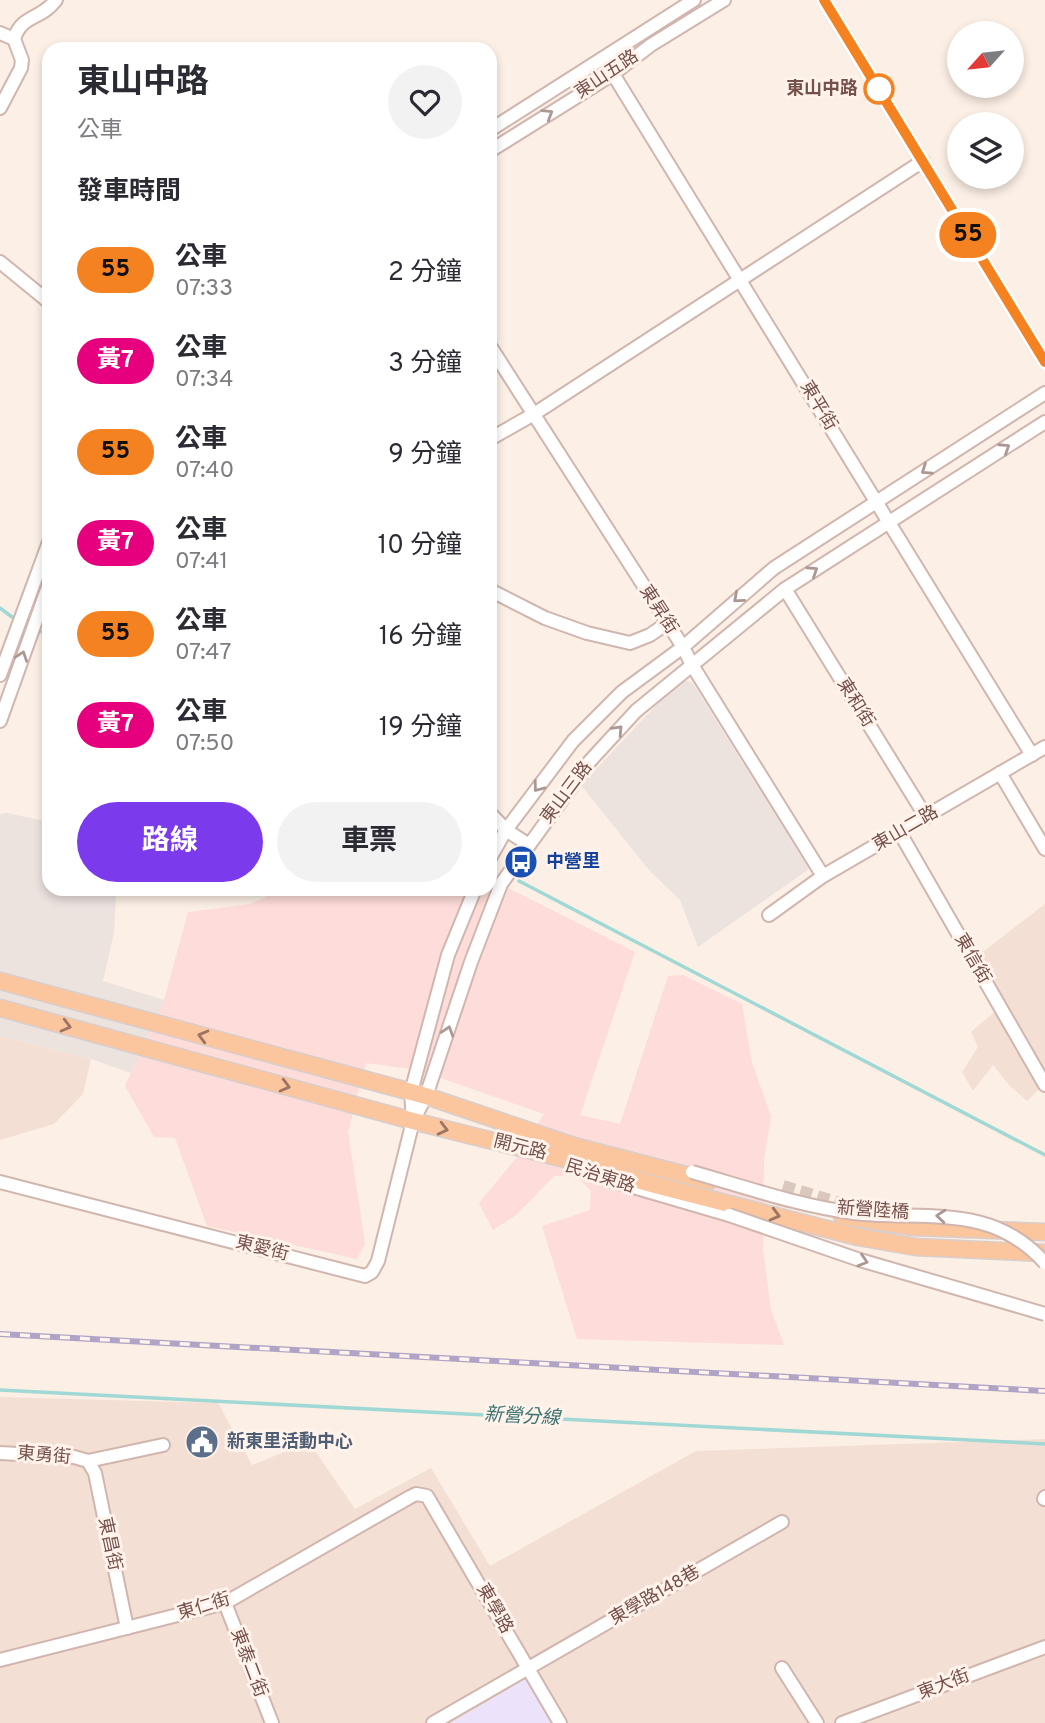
<!DOCTYPE html>
<html lang="zh-TW">
<meta charset="utf-8">
<style>
:root{--surface:#fff;--page:#f2f2f3;--text:#2b2b33;--muted:#7c7c81;--accent:#7c3aed}
body{margin:0;font-family:Overpass,"Noto Sans TC",sans-serif;background:var(--page);color:var(--text);height:100vh;display:flex;flex-direction:column;font-size:26px;white-space:nowrap}
*{box-sizing:border-box;margin:0}
p{font-size:23px;color:var(--muted)}
.icon{flex:none;width:38px;height:38px;fill:none;stroke:currentColor;stroke-width:2;stroke-linecap:round;stroke-linejoin:round}
.map{position:relative;flex:1;overflow:hidden}
.panel{position:absolute;left:42px;top:42px;width:455px;height:854px;display:flex;flex-direction:column;background:var(--surface);border-radius:21px;box-shadow:0 4px 10px #0003}
.panel>*{flex:none}
.badge{padding:0 14px;border-radius:23px;font-size:24px;line-height:46px}
.needle{width:46px;rotate:243deg}
.tools{position:absolute;left:947px;top:21px;display:grid;gap:14px}
.tools a{display:grid;place-items:center;width:77px;height:77px;border-radius:50%;background:var(--surface);box-shadow:0 4px 10px #0003;font-size:35px}
.map>.badge{position:absolute;translate:-50% -50%;box-shadow:0 0 0 4px #fff}
h2{padding:0 35px;font-size:26px;line-height:63px}
.round{display:grid;place-items:center;flex:none;width:74px;height:74px;border-radius:37px;background:var(--page)}
.headline{display:flex;align-items:center;justify-content:space-between;height:119px;padding:0 35px}
h1{font-size:33px;font-weight:700;line-height:52px}
.cta{display:flex;gap:14px;margin-top:auto;padding:14px 35px}
.cta a{flex:1;height:80px;border-radius:42px;background:var(--accent);color:#fff;font-size:28px;font-weight:700;line-height:80px;text-align:center}
.cta a+a{background:var(--page);color:var(--text)}
ul{padding:0;list-style:none}
li{display:flex;align-items:center;gap:21px;height:91px;padding:0 35px}
li div{flex:1}
li b{display:block;font-size:26px}
li em{font-style:normal}
li .badge{min-width:77px;font-weight:700;text-align:center}
.map>svg:first-child{display:block}
.residential{fill:#f4dfd4}
.commercial{fill:#fddcd9}
.industrial{fill:#ece3df}
.education{fill:#ece2f9}
.lines{fill:none;stroke-linecap:round;stroke-linejoin:round}
.stream{stroke:#a0d8d5;stroke-width:3.5}
.minor-tunnel{stroke:#dac8be;stroke-width:12;stroke-dasharray:12 6;stroke-linecap:butt}
.minor-casing{stroke:#d0b6ae;stroke-width:16}
.major-casing{stroke:#d8cecc;stroke-width:19}
.minor{stroke:#fff;stroke-width:12}
.major{stroke:#fbc59e;stroke-width:16}
.rail-casing{stroke:#afa3c6;stroke-width:6}
.rail{stroke:#fff3ec;stroke-width:3.5;stroke-dasharray:10;stroke-linecap:butt}
.minor-bridge-casing{stroke:#d0b6ae;stroke-width:16;stroke-linecap:butt}
.minor-bridge{stroke:#fff;stroke-width:12}
.oneway{stroke:#ac9792}
.oneway2{stroke:#9d7463}
.line-casing{stroke:#fff;stroke-width:16}
.line{stroke:#f58220;stroke-width:10}
.stop-dot{fill:#fff;stroke:#f58220;stroke-width:3.5}
.labels{text-anchor:middle;dominant-baseline:central;stroke-width:6;stroke-linejoin:round;paint-order:stroke}
.street-label{font-size:18px;fill:#75514a;stroke:#fff3ec}
.stop-label{font-size:18px;font-weight:bold;fill:#75514a;stroke:#fff3ec;text-anchor:end}
.transit-label{font-size:18px;font-weight:bold;fill:#164399;stroke:#fff3ec;text-anchor:start}
.service-label{font-size:18px;font-weight:bold;fill:#4e5e75;stroke:#fff3ec;text-anchor:start}
.water-label{font-size:19px;font-style:italic;fill:#3b7472;stroke:#fff3ec}
</style>
<div class="map">
<svg width="1045" height="1723" viewBox="0 0 1045 1723">
<rect width="100%" height="100%" fill="#fcefe5"/>
<g class="residential">
<polygon points="1045,904 1045,1083 1027,1101 1010,1086 993,1065 973,1091 962,1072 978,1047 971,1032 999,1008 971,961"/>
<polygon points="0,1036 91,1059 83,1094 54,1124 0,1140"/>
<polygon points="0,1397 218,1403 252,1465 309,1442 355,1509 431,1468 490,1566 696,1451 1045,1439 1045,1723 0,1723"/>
</g>
<polygon class="commercial" points="490,879 635,952 580,1115 620,1124 668,976 683,975 742,1004 752,1063 771,1116 764,1160 763,1249 771,1310 784,1345 577,1339 542,1226 590,1210 591,1191 575,1175 554,1176 516,1215 493,1230 479,1203 517,1157 544,1114 418,1070 366,1063 348,1132 365,1243 357,1259 207,1226 175,1138 154,1137 125,1086 164,1000 188,912 250,904 283,889 490,889"/>
<g class="industrial">
<polygon points="680,680 692,682 809,869 698,947 680,900 649,870 581,785"/>
<polygon points="7,813 49,822 49,889 113,889 116,895 114,932 103,981 164,1000 131,1073 91,1059 0,1036 0,814"/>
</g>
<polygon class="education" points="527,1678 554,1723 450,1723"/>
<g class="lines">
<g class="stream">
<polyline points="0,608 12,617"/>
<polyline points="42,632 49,636"/>
<polyline points="519,881 1045,1155"/>
<polyline points="0,1390 1045,1444"/>
</g>
<polyline class="minor-tunnel" points="783,1186 843,1204 895,1211"/>
<defs>
<g id="minor">
<polyline points="824,0 1045,362"/>
<polyline points="0,33 14,39 22,60 21,68 0,108"/>
<path d="M 14,39 C 22,14 41,20 56,0"/>
<polyline points="602,59 613,74 1032,755"/>
<polyline points="490,130 694,0"/>
<polyline points="490,151 613,74 651,45 724,0"/>
<polyline points="0,262 49,302"/>
<polyline points="490,346 683,647 692,665 823,876"/>
<polyline points="490,439 534,414 923,161"/>
<polyline points="785,589 926,817"/>
<polyline points="490,590 545,618 587,633 630,643 650,635 666,624"/>
<polyline points="0,675 49,542"/>
<polyline points="0,721 49,584"/>
<polyline points="1000,773 1045,849"/>
<polyline points="490,813 506,830 529,845"/>
<polyline points="900,833 1045,1085"/>
<polyline points="490,858 506,830 573,741 622,692 683,647 774,568 1045,393"/>
<polyline points="769,915 823,876 1045,747"/>
<polyline points="413,1121 411,1092 448,955 475,889"/>
<polyline points="606,1179 729,1215"/>
<polyline points="0,1182 365,1276 372,1272 378,1261 413,1121 426,1096 471,962 501,884 590,761 636,711 785,589 1045,422"/>
<polyline points="0,1453 74,1457 88,1461 163,1445"/>
<polyline points="88,1461 95,1473 127,1628"/>
<polyline points="1044,1499 1045,1497"/>
<polyline points="225,1603 272,1723"/>
<polyline points="0,1660 225,1603 410,1497 416,1494 427,1496 560,1723"/>
<polyline points="782,1668 817,1723"/>
<polyline points="433,1723 782,1522"/>
<polyline points="842,1723 1045,1647"/>
</g>
<g id="major">
<polyline points="0,981 426,1096 574,1146 709,1181"/>
<polyline points="0,1008 413,1121 569,1160 655,1185 858,1237 916,1247 1045,1253"/>
<polyline points="842,1216 913,1227 1045,1232"/>
</g>
</defs>
<use href="#minor" class="minor-casing"/>
<use href="#major" class="major-casing"/>
<use href="#minor" class="minor"/>
<use href="#major" class="major"/>
<defs>
<polyline id="rail" points="0,1334 1045,1391"/>
</defs>
<use href="#rail" class="rail-casing"/>
<use href="#rail" class="rail"/>
<defs>
<g id="minor-bridge">
<path d="M 692,1172 C 745,1187 799,1206 854,1213 C 924,1221 991,1202 1045,1263"/>
<polyline points="729,1215 860,1260 1045,1314"/>
</g>
</defs>
<use href="#minor-bridge" class="minor-bridge-casing"/>
<use href="#minor-bridge" class="minor-bridge"/>
</g>
<defs><path id="oneway-chevron" d="M-2-3.5L2.5 0L-2 3.5" fill="none" stroke-width="1.6" stroke-linecap="round" stroke-linejoin="round" transform="scale(1.75)"/></defs>
<g class="oneway">
<use href="#oneway-chevron" transform="translate(548 114) rotate(-32)"/>
<use href="#oneway-chevron" transform="translate(1005 448) rotate(-33)"/>
<use href="#oneway-chevron" transform="translate(926 470) rotate(146)"/>
<use href="#oneway-chevron" transform="translate(813 571) rotate(-33)"/>
<use href="#oneway-chevron" transform="translate(738 598) rotate(139)"/>
<use href="#oneway-chevron" transform="translate(22 656) rotate(-71)"/>
<use href="#oneway-chevron" transform="translate(618 730) rotate(-47)"/>
<use href="#oneway-chevron" transform="translate(538 787) rotate(127)"/>
<use href="#oneway-chevron" transform="translate(448 1031) rotate(-72)"/>
<use href="#oneway-chevron" transform="translate(941 1216) rotate(-175)"/>
<use href="#oneway-chevron" transform="translate(863 1261) rotate(17)"/>
</g>
<g class="oneway2">
<use href="#oneway-chevron" transform="translate(66 1026) rotate(15)"/>
<use href="#oneway-chevron" transform="translate(203 1036) rotate(-165)"/>
<use href="#oneway-chevron" transform="translate(285 1086) rotate(15)"/>
<use href="#oneway-chevron" transform="translate(443 1129) rotate(14)"/>
<use href="#oneway-chevron" transform="translate(775 1215) rotate(15)"/>
</g>
<g class="lines">
<defs>
<polyline id="line" points="824,0 1045,362"/>
</defs>
<use href="#line" class="line-casing"/>
<use href="#line" class="line"/>
</g>
<defs>
<symbol id="bus-disc" viewBox="-11 -11 22 22"><circle r="9.5" fill="#1a4fb4" stroke="#fff3ec"/><path d="M-5-6H5V4H4V6H2V4H-2V6H-4V4H-5ZM-3.5-4V0h7V-4ZM-3.5 1.2v1.5H-2V1.2ZM2 1.2v1.5H3.5V1.2Z" fill="#fff"/></symbol>
<symbol id="civic-disc" viewBox="-11 -11 22 22"><circle r="9.5" fill="#5c6f8a" stroke="#fff3ec"/><path d="M-.6-6.5H3V-4.5H.6V-3L4-1V1h2V6H-6V1h2V-1L-.6-3ZM-1.2 2.5V6h2.4V2.5Z" fill="#fff"/></symbol>
</defs>
<g fill-rule="evenodd">
<use href="#bus-disc" x="502" y="843" width="38" height="38"/>
<use href="#civic-disc" x="183" y="1423" width="38" height="38"/>
</g>
<circle class="stop-dot" cx="879" cy="89" r="14"/>
<g class="labels">
<g class="street-label">
<text transform="translate(607 75) rotate(-34)">東山五路</text>
<text transform="translate(818 406) rotate(59)">東平街</text>
<text transform="translate(658 610) rotate(57)">東昇街</text>
<text transform="translate(855 703) rotate(58)">東和街</text>
<text transform="translate(567 793) rotate(-53)">東山三路</text>
<text transform="translate(906 829) rotate(-30)">東山二路</text>
<text transform="translate(972 959) rotate(60)">東信街</text>
<text transform="translate(520 1148) rotate(14)">開元路</text>
<text transform="translate(600 1177) rotate(18)">民治東路</text>
<text transform="translate(873 1211) rotate(4)">新營陸橋</text>
<text transform="translate(262 1249) rotate(14)">東愛街</text>
<text transform="translate(44 1456) rotate(5)">東勇街</text>
<text transform="translate(109 1544) rotate(78)">東昌街</text>
<text transform="translate(655 1596) rotate(-30)">東學路148巷</text>
<text transform="translate(204 1607) rotate(-17)">東仁街</text>
<text transform="translate(494 1609) rotate(60)">東學路</text>
<text transform="translate(248 1663) rotate(69)">東泰二街</text>
<text transform="translate(944 1685) rotate(-21)">東大街</text>
</g>
<g class="stop-label">
<text x="858" y="89">東山中路</text>
</g>
<g class="transit-label">
<text x="546" y="862">中營里</text>
</g>
<g class="service-label">
<text x="227" y="1442">新東里活動中心</text>
</g>
<g class="water-label">
<text transform="translate(522 1417) rotate(3)">新營分線</text>
</g>
</g>
</svg>
<div class="tools">
<a><svg class="needle" viewBox="-14 -14 28 28"><path d="M0-13l5 13h-10z" fill="#e53935"/><path d="M0 13l5-13h-10z" fill="#7c7c81"/></svg></a>
<a><svg class="icon" aria-label="layers" viewBox="0 0 24 24"><path d="M12 4l9 5-9 5-9-5zM3 14l9 5 9-5"/></svg></a>
</div>
<b class="badge" style="left:968px;top:235px;background:#f58220;color:#111">55</b>
<section class="panel">
<div class="headline"><div><h1>東山中路</h1><p>公車</p></div><a class="round"><svg class="icon" aria-label="heart" viewBox="0 0 24 24"><path d="M12 20l-8-8c-3-5 5-10 8-4 3-6 11-1 8 4z"/></svg></a></div>
<h2>發車時間</h2>
<ul>
<li><span class="badge" style="background:#f58220;color:#111">55</span><div><b>公車</b><p>07:33</p></div><em>2 分鐘</em></li>
<li><span class="badge" style="background:#e6007e;color:#fff">黃7</span><div><b>公車</b><p>07:34</p></div><em>3 分鐘</em></li>
<li><span class="badge" style="background:#f58220;color:#111">55</span><div><b>公車</b><p>07:40</p></div><em>9 分鐘</em></li>
<li><span class="badge" style="background:#e6007e;color:#fff">黃7</span><div><b>公車</b><p>07:41</p></div><em>10 分鐘</em></li>
<li><span class="badge" style="background:#f58220;color:#111">55</span><div><b>公車</b><p>07:47</p></div><em>16 分鐘</em></li>
<li><span class="badge" style="background:#e6007e;color:#fff">黃7</span><div><b>公車</b><p>07:50</p></div><em>19 分鐘</em></li>
</ul>
<div class="cta"><a>路線</a><a>車票</a></div>
</section>
</div>
